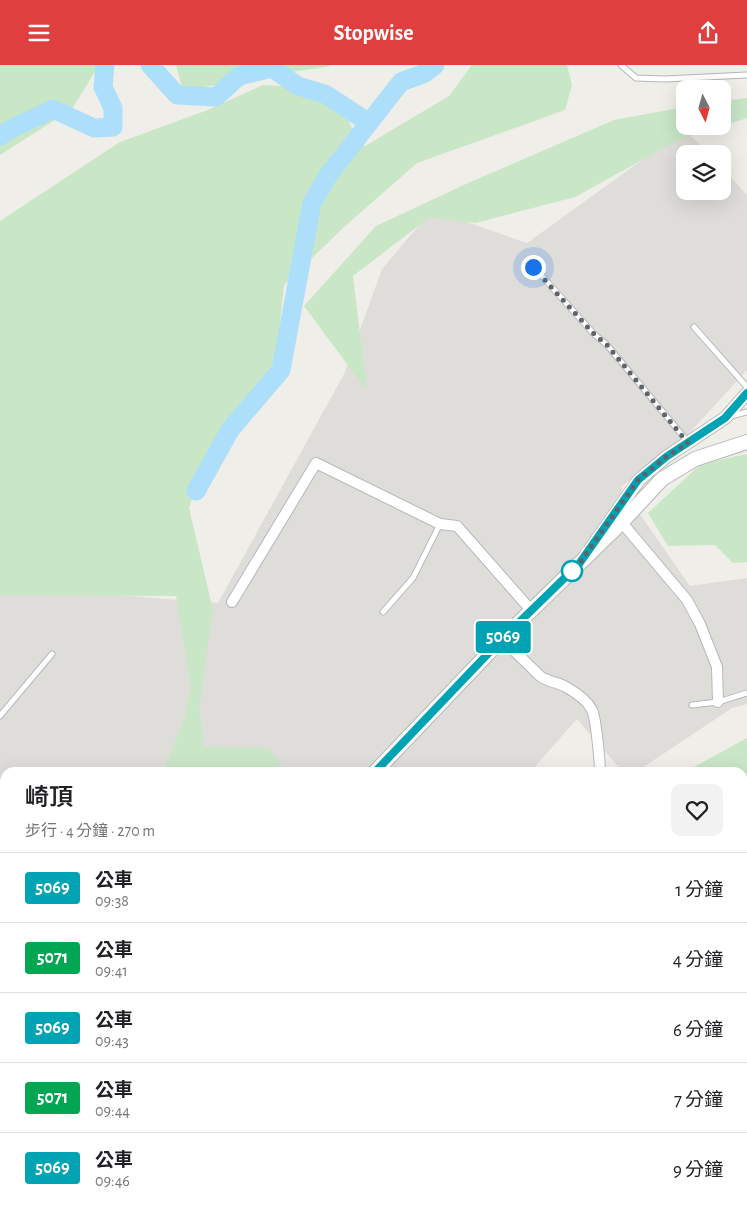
<!DOCTYPE html>
<html lang="zh-TW">
<meta charset="utf-8">
<style>
:root{--surface:#fff;--page:#f2f2f2;--text:#202124;--muted:#757577;--line:#e0e0e0;--accent:#e03f3f}
body{margin:0;font-family:"Alegreya Sans","Noto Sans TC",sans-serif;background:var(--page);color:var(--text);height:100vh;display:flex;flex-direction:column;font-size:19px;white-space:nowrap}
*{box-sizing:border-box;margin:0}
p{font-size:16px;color:var(--muted)}
.icon{flex:none;width:28px;height:28px;fill:none;stroke:currentColor;stroke-width:2;stroke-linecap:round;stroke-linejoin:round}
.map{position:relative;flex:1;overflow:hidden}
.details{position:absolute;left:0px;top:702px;width:748px;height:446px;display:flex;flex-direction:column;background:var(--surface);border-radius:15px 15px 0 0;box-shadow:0 5px 20px #0002}
.details>*{flex:none}
.badge{padding:0 10px;border-radius:4px;font-size:18px;line-height:32px}
.needle{width:32px;rotate:174deg}
.controls{position:absolute;left:676px;top:15px;display:grid;gap:10px}
.controls a{display:grid;place-items:center;width:55px;height:55px;border-radius:10px;background:var(--surface);box-shadow:0 5px 20px #0002;font-size:25px}
.you{position:absolute;width:25px;height:25px;margin:-12px;border:4px solid #fff;border-radius:50%;background:#1a73e8;box-shadow:0 0 0 8px #1a73e833}
.map>.badge{position:absolute;translate:-50% -50%;box-shadow:0 0 0 2px #fff}
.round{display:grid;place-items:center;flex:none;width:52px;height:52px;border-radius:10px;background:var(--page)}
.headline{display:flex;align-items:center;justify-content:space-between;height:85px;padding:0 25px}
h1{font-size:24px;font-weight:600;line-height:38px}
ul{padding:0;list-style:none}
li{display:flex;align-items:center;gap:15px;height:70px;padding:0 25px;border-top:1px solid var(--line)}
li div{flex:1}
li b{display:block;font-size:19px}
li em{font-style:normal}
li .badge{min-width:55px;font-weight:700;text-align:center}
header{display:flex;justify-content:space-between;align-items:center;height:65px;padding:0 25px;background:var(--accent);color:#fff;font-size:22px;font-weight:600}
.map>svg:first-child{display:block}
.industrial{fill:#dfddda}
.green{fill:#c9e6c7}
.lines{fill:none;stroke-linecap:round;stroke-linejoin:round}
.river{stroke:#aedffa;stroke-width:19}
.service-casing{stroke:#b5b8bb;stroke-width:7}
.minor-casing{stroke:#b5b8bb;stroke-width:12}
.tertiary-casing{stroke:#b5b8bb;stroke-width:14}
.secondary-casing{stroke:#b4b7bb;stroke-width:16}
.service{stroke:#fff;stroke-width:5}
.minor{stroke:#fff;stroke-width:10}
.tertiary{stroke:#fff;stroke-width:12}
.secondary{stroke:#fff;stroke-width:14}
.line-casing{stroke:#fff;stroke-width:11}
.line{stroke:#00a3b4;stroke-width:8}
.walk{stroke:#5f6367;stroke-width:5;stroke-dasharray:0 9}
.stop-dot{fill:#fff;stroke:#00a3b4;stroke-width:2.5}
</style>
<header><svg class="icon" aria-label="menu" viewBox="0 0 24 24"><path d="M4 6h16M4 12h16M4 18h16"/></svg>Stopwise<svg class="icon" aria-label="share" viewBox="0 0 24 24"><path d="M12 15V3M7 8l5-5 5 5M5 13v7h14v-7"/></svg></header>
<div class="map">
<svg width="747" height="1148" viewBox="0 0 747 1148">
<rect width="100%" height="100%" fill="#f0eee8"/>
<polygon class="industrial" points="685,64 708,89 685,89 685,126 722,126 723,104 747,130 747,305 682,376 621,422 690,521 747,513 747,639 732,643 636,707 623,707 577,654 530,707 5,708 5,1144 110,1144 114,1148 0,1148 0,521 218,538 344,309 382,204 432,145 527,178"/>
<g class="green">
<polygon points="0,0 99,0 72,44 0,90"/>
<polygon points="176,0 330,0 327,2 262,11 183,26"/>
<polygon points="472,0 567,0 572,20 565,45 417,98 343,163 284,220 275,304 208,388 189,443 213,545 199,644 204,682 269,683 281,700 272,707 163,707 185,653 191,621 176,531 0,530 0,156 120,77 205,46 263,20 333,24 357,73 365,81 449,31"/>
<polygon points="747,33 747,53 723,61 723,36"/>
<polygon points="685,42 685,61 721,61 678,75 575,132 475,158 430,152 353,211 367,326 304,241 376,161 466,119 614,55"/>
<polygon points="747,389 747,497 733,498 715,480 668,481 648,448 701,399"/>
<polygon points="747,673 747,719 743,720 742,708 683,708"/>
<polygon points="167,1144 259,1144 263,1148 171,1148"/>
</g>
<g class="lines">
<g class="river">
<polyline points="150,0 177,30 216,32 239,11 272,3 298,21 325,29 368,57"/>
<polyline points="0,71 13,63 53,44 94,63 113,62 113,43 103,22 105,0"/>
<polyline points="196,426 230,365 281,305 312,138 329,109 401,17 425,8 435,0"/>
</g>
<defs>
<g id="service">
<polyline points="621,0 636,13 665,14 747,10"/>
<polyline points="533,201 593,268 607,280 688,377"/>
<polyline points="694,262 747,322"/>
<polyline points="731,351 747,347"/>
<polyline points="383,547 413,513 440,459"/>
<polyline points="692,640 718,637 747,628"/>
<polyline points="0,651 52,589"/>
<polyline points="742,715 747,714"/>
</g>
<g id="minor">
<polyline points="618,453 687,535 700,559 717,602 718,637"/>
<polyline points="232,537 316,398 440,459 457,461 530,544"/>
<path d="M 502,574 L 540,611 C 548,617 557,617 566,622 C 575,627 587,635 592,645 C 596,653 600,697 600,708"/>
<polyline points="97,1144 101,1148"/>
<polyline points="44,1148 52,1144"/>
<polyline points="716,1148 718,1144"/>
</g>
<polyline id="tertiary" points="591,483 639,415 666,392 725,353 747,328"/>
<g id="secondary">
<polyline points="374,708 502,574 621,458 662,414 695,394 747,377"/>
<polyline points="0,1052 5,1049"/>
</g>
</defs>
<use href="#service" class="service-casing"/>
<use href="#minor" class="minor-casing"/>
<use href="#tertiary" class="tertiary-casing"/>
<use href="#secondary" class="secondary-casing"/>
<use href="#service" class="service"/>
<use href="#minor" class="minor"/>
<use href="#tertiary" class="tertiary"/>
<use href="#secondary" class="secondary"/>
</g>
<g class="lines">
<defs>
<polyline id="line" points="374,708 502,574 579,499 638,415 666,392 725,353 747,328"/>
</defs>
<use href="#line" class="line-casing"/>
<use href="#line" class="line"/>
<polyline class="walk" points="533,202 593,268 607,280 688,378 666,392 638,415 579,499 567,510 572,506"/>
</g>
<circle class="stop-dot" cx="572" cy="506" r="10"/>
</svg>
<div class="controls">
<a><svg class="needle" viewBox="-14 -14 28 28"><path d="M0-13l5 13h-10z" fill="#e53935"/><path d="M0 13l5-13h-10z" fill="#757577"/></svg></a>
<a><svg class="icon" aria-label="layers" viewBox="0 0 24 24"><path d="M12 4l9 5-9 5-9-5zM3 14l9 5 9-5"/></svg></a>
</div>
<div class="you" style="left:533px;top:202px"></div>
<b class="badge" style="left:503px;top:572px;background:#00a3b4;color:#fff">5069</b>
<section class="details">
<div class="headline"><div><h1>崎頂</h1><p>步行 · 4 分鐘 · 270 m</p></div><a class="round"><svg class="icon" aria-label="heart" viewBox="0 0 24 24"><path d="M12 20l-8-8c-3-5 5-10 8-4 3-6 11-1 8 4z"/></svg></a></div>
<ul>
<li><span class="badge" style="background:#00a3b4;color:#fff">5069</span><div><b>公車</b><p>09:38</p></div><em>1 分鐘</em></li>
<li><span class="badge" style="background:#00a651;color:#fff">5071</span><div><b>公車</b><p>09:41</p></div><em>4 分鐘</em></li>
<li><span class="badge" style="background:#00a3b4;color:#fff">5069</span><div><b>公車</b><p>09:43</p></div><em>6 分鐘</em></li>
<li><span class="badge" style="background:#00a651;color:#fff">5071</span><div><b>公車</b><p>09:44</p></div><em>7 分鐘</em></li>
<li><span class="badge" style="background:#00a3b4;color:#fff">5069</span><div><b>公車</b><p>09:46</p></div><em>9 分鐘</em></li>
</ul>
</section>
</div>
